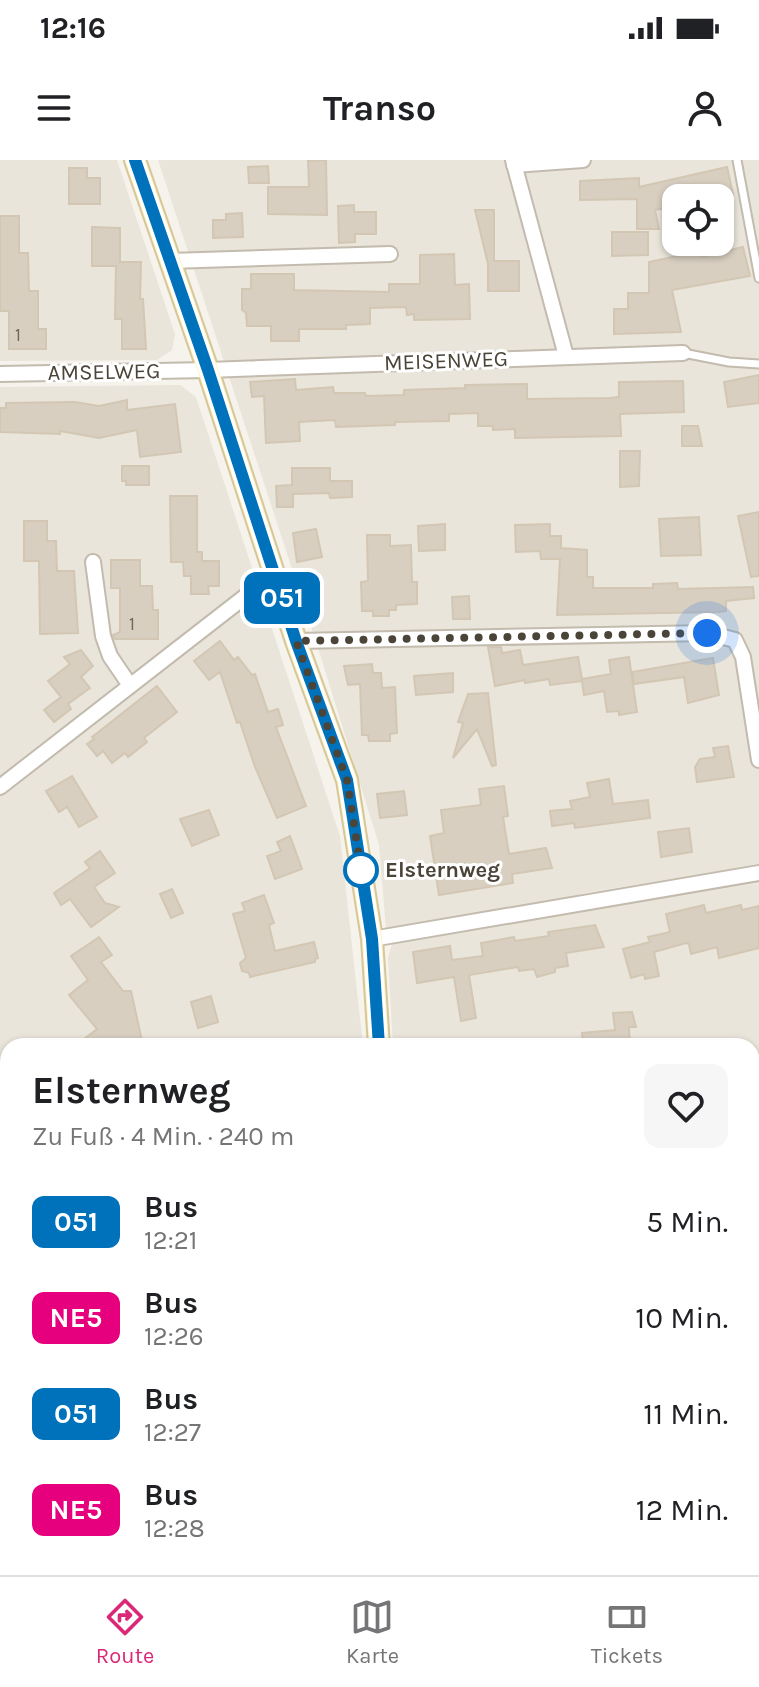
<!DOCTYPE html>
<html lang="de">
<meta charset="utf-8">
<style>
:root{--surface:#fff;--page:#f6f6f6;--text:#202124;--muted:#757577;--line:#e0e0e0;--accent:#db2777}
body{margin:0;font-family:Karla,sans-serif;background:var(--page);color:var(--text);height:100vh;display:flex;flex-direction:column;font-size:30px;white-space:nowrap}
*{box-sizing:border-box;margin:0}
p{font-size:26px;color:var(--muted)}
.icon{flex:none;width:44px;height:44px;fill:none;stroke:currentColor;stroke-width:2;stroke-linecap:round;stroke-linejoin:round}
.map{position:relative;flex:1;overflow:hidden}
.details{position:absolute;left:0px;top:878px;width:760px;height:538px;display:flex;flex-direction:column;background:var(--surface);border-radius:24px 24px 0 0;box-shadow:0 2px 6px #0004}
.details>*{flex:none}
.badge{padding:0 16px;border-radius:12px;font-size:28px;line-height:52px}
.buttons{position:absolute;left:662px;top:24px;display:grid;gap:16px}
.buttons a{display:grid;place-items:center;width:72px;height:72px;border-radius:16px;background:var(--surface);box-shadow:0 2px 6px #0004;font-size:40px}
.you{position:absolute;width:40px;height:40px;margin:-20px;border:6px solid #fff;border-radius:50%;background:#1a73e8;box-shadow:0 0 0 12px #1a73e833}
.map>.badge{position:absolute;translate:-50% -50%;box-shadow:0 0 0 4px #fff}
.round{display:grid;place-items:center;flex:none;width:84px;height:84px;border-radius:16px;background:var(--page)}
.overview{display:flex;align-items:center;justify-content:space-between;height:136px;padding:0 32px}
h1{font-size:38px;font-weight:700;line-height:60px}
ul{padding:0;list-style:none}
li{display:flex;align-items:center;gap:24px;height:96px;padding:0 32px}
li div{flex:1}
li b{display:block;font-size:30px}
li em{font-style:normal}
li .badge{min-width:88px;font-weight:700;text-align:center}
.status{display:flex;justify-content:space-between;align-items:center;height:56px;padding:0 40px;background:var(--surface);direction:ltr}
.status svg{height:22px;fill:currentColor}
header{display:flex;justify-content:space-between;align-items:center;height:104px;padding:0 32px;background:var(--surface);font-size:36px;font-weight:700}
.dock{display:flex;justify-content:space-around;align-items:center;height:112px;border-top:2px solid var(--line);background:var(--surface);font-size:22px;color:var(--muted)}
.dock a{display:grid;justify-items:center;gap:4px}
.dock .current{color:var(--accent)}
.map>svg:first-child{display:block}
.residential{fill:#eae5da;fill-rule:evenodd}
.building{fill:#d8cfc1;stroke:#d3c7b4;stroke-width:2}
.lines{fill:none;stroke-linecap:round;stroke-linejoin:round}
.lane-casing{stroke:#c2bbae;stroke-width:11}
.street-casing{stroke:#c2bbae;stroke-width:18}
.secondary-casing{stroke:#d6c79b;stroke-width:24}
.lane{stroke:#fff;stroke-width:7}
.street{stroke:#fff;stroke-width:14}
.secondary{stroke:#fff3cd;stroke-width:20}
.line-casing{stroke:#fff;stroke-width:18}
.line{stroke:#0072bc;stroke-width:12}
.walk{stroke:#4b4439;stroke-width:8;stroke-dasharray:0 14.4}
.stop-dot{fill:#fff;stroke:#0072bc;stroke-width:4}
.labels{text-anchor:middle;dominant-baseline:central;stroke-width:6;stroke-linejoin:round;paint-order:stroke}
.number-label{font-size:18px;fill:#6e675b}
.street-label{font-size:22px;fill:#4b4439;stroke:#fff}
.stop-label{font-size:22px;font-weight:bold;fill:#4b4439;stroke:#fff;text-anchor:start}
</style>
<div class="status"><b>12:16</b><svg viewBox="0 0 49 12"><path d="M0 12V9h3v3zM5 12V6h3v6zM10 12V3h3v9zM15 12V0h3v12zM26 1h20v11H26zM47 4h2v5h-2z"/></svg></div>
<header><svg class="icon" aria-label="menu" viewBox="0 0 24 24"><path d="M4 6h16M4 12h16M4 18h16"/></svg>Transo<svg class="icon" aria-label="person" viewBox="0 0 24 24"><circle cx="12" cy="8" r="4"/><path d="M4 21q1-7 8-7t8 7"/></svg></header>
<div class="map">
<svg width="759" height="1415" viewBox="0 0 759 1415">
<rect width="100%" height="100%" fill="#f6f3ec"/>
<g class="residential">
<polygon points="0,0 117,0 175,174 172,190 157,200 0,201"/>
<path d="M 158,0 L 759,0 L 759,705 L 579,734 L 579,738 L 386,769 L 379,685 L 318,488 ZM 676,38 L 720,38 L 720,82 L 676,82 Z"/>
<polygon points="180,225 196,237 340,676 363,886 8,886 8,1006 0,996 0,227"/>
<polygon points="759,723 759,1415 469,1415 467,1408 752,1408 752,886 393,886 388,797 392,784 402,779"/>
<polygon points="266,1408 434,1408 436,1415 260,1415"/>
</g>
<g class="building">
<polygon points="326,0 327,55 268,54 268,27 309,27 308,1"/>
<polygon points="268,6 269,23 249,23 248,7"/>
<polygon points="727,7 733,34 714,38 676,38 676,46 655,50 659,69 637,69 637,39 580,40 580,21 639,18 639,27"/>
<polygon points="69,8 87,8 87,18 100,18 100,44 69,44"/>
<polygon points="354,45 354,52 376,52 376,74 355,74 355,82 339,83 338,46"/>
<polygon points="475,50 494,50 494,101 519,101 519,131 488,131 488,104"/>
<polygon points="242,53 243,77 213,78 213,60 226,60 226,54"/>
<polygon points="0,56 19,56 19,93 28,93 29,131 38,131 38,169 46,169 46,189 9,189 9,151 0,151"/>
<polygon points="92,67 120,68 120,102 141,102 140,139 143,139 146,189 122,189 122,159 115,159 116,106 92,106"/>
<polygon points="612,72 648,72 648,95 612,96"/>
<polygon points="743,87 750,116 672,130 681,172 614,174 614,149 628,149 628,133 649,133 649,102 700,91 701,97"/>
<polygon points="454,94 455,125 469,124 470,159 414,160 414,154 407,155 406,147 370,148 370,164 346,165 346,169 299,169 299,181 271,181 271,166 247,166 246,153 242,150 242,129 251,129 251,114 294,114 294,130 389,132 389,124 420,124 420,95"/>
<polygon points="759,215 759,243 728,247 724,222"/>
<polygon points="295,219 296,230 333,227 334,233 365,233 366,236 404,235 404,230 465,228 465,225 527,224 527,239 610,238 619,237 619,222 683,221 684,252 620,254 621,276 515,278 515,269 493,270 493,266 478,266 478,253 449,254 449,261 395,262 395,265 336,267 335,260 299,262 300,281 266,283 264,236 252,237 250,222"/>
<polygon points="127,240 127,250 175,244 181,292 140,297 137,270 99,278 60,271 60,274 0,272 0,248 6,248 6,243 75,242 99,246"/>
<polygon points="682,266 698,266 702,286 682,286"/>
<polygon points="620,291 640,291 639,326 620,327"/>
<polygon points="122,306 149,306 149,325 126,325 126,321 122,321"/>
<polygon points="292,308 330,308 330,321 352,321 352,337 330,338 329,333 293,334 293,347 277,347 276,326 292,325"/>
<polygon points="170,336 197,336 197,392 202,392 202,401 219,401 219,426 208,426 209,434 191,434 191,416 184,416 183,402 171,402"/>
<polygon points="759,352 759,416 751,417 738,356"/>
<polygon points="699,357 701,395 661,396 659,359"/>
<polygon points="24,361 47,361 47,381 56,381 57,411 74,411 78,473 40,474 39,401 24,401"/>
<polygon points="445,364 445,390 419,391 418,366"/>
<polygon points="550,364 550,376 561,376 561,388 587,390 587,417 593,417 593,428 653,428 653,424 677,423 678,429 753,427 754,438 726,441 726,451 719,452 557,455 560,399 541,399 540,391 516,392 515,365"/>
<polygon points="316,369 322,397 297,402 293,373"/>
<polygon points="367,375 390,375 390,386 411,385 412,422 417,422 417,444 396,445 396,450 389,450 389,456 373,456 373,451 362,451 361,422 368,421"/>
<polygon points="111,400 140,400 140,426 152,426 153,450 158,450 158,479 115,479 113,475 120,472 120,428 111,428"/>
<polygon points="469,436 470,459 453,459 452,437"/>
<polygon points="220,481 234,500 238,497 252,515 255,514 268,552 278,549 283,565 276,567 306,646 277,658 255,607 240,562 237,563 220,512 209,520 194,501"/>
<polygon points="488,487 501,487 502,493 520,490 523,505 578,497 582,519 611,514 609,500 629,497 637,552 619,555 619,551 607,552 604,531 584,535 582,521 550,525 549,519 525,523 525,520 495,526"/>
<polygon points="81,490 93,506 81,517 90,528 68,544 71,549 54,562 44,550 61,537 48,521 70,504 64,497"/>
<polygon points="713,498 719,535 688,543 684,517 634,524 632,512"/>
<polygon points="372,504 373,513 381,513 382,528 395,527 397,573 390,574 390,581 369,581 368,575 362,575 360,524 348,525 344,506"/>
<polygon points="453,513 453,532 416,535 414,516"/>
<polygon points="157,526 177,552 144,578 147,582 128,597 125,593 112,603 103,591 97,596 87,584 94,579 92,577"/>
<polygon points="488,533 496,605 492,606 477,569 453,598 463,563 458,562 468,534"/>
<polygon points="728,586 734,617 697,622 695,607 700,599 715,597 713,588"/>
<polygon points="72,616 97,657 79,667 67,647 59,652 46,631"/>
<polygon points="609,619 613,644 648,640 650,658 575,668 574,663 552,666 550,651 572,649 570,641 590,637 587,623"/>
<polygon points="504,626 508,656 503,657 509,694 546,688 552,708 512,714 513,723 439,735 430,676 444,673 441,650 481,645 479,629"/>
<polygon points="404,631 407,655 380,658 377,634"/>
<polygon points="209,650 219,675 192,686 180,659"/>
<polygon points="689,668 692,692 661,697 658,672"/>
<polygon points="290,676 302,709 275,719 267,696 281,691 277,682"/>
<polygon points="100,691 115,713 94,727 105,743 119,747 91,767 70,739 61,745 54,733 90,708 85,702"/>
<polygon points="172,729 183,753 171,758 160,734"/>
<polygon points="264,735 274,763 269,765 275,791 314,782 318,798 315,799 315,802 250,817 249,813 242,811 240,803 246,798 233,754 245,751 242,743"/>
<polygon points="704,745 706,753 741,745 742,750 759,746 759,788 719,798 717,787 691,794 689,784 686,783 654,792 659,816 645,819 644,814 631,818 623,789 650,782 648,777 670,772 666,754"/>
<polygon points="595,765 604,787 566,793 568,806 555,808 555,812 537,817 534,809 519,811 518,807 469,815 476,858 461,861 454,817 417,823 413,792 450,786 452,800 483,796 481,783 514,777 515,781 549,776 548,772"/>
<polygon points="99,777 112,795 101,802 123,831 131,831 142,881 135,886 75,886 97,869 69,835 88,820 71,796"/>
<polygon points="211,836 218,862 198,868 191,842"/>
<polygon points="632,852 636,867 629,867 630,886 583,886 582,873 615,870 613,853"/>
</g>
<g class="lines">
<defs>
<g id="lane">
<polyline points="737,0 759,118"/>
<polyline points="683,193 729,202 759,204"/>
</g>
<g id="street">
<polyline points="513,0 566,196"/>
<polyline points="514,5 583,0"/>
<polyline points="170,101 390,94"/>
<polyline points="0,214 208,210 683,193"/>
<polyline points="93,402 103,476 110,496 129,524"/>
<polyline points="296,481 707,473 735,480 743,497 759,600"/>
<polyline points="0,627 274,414"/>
<polyline points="372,779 759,713"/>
<polyline points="0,1010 8,1020"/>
<polyline points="752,1070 759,1068"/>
<polyline points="752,1281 759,1280"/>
<polyline points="690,1408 691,1415"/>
<polyline points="250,1415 255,1408"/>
</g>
<g id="secondary">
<polyline points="135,0 208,210 296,481 347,620 372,779 379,886"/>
<polyline points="454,1408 455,1415"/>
</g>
</defs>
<use href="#lane" class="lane-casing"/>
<use href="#street" class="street-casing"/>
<use href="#secondary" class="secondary-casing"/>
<use href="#lane" class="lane"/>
<use href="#street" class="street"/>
<use href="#secondary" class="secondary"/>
</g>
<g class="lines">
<defs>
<polyline id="line" points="135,0 208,210 296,481 347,620 372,779 379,886"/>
</defs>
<use href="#line" class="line-casing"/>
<use href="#line" class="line"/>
<polyline class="walk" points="361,710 362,715 347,620 296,481 707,473"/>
</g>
<circle class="stop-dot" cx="361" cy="710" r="16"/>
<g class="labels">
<g class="number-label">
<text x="18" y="175">1</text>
<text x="132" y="464">1</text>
</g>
<g class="street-label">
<text transform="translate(446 201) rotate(-2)">MEISENWEG</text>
<text transform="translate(104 212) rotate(-1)">AMSELWEG</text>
</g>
<g class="stop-label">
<text x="385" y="710">Elsternweg</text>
</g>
</g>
</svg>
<div class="buttons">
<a><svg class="icon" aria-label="locate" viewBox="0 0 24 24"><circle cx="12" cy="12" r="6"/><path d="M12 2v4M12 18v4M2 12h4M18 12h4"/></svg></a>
</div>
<div class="you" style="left:707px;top:473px"></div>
<b class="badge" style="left:282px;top:438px;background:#0072bc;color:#fff">051</b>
<section class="details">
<div class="overview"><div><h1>Elsternweg</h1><p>Zu Fuß · 4 Min. · 240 m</p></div><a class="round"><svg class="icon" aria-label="heart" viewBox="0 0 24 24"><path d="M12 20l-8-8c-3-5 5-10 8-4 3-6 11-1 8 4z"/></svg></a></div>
<ul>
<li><span class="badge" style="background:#0072bc;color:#fff">051</span><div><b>Bus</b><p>12:21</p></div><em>5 Min.</em></li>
<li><span class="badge" style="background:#e6007e;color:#fff">NE5</span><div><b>Bus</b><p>12:26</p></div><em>10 Min.</em></li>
<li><span class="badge" style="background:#0072bc;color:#fff">051</span><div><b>Bus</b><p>12:27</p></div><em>11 Min.</em></li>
<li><span class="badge" style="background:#e6007e;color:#fff">NE5</span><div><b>Bus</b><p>12:28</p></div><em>12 Min.</em></li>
</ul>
</section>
</div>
<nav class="dock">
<a class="current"><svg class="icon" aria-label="directions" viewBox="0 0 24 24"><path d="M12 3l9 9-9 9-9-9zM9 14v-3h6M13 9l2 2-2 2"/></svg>Route</a>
<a><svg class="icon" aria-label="map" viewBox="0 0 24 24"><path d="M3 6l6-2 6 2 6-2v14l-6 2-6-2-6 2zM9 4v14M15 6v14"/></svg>Karte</a>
<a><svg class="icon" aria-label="tickets" viewBox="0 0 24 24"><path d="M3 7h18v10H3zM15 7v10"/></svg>Tickets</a>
</nav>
